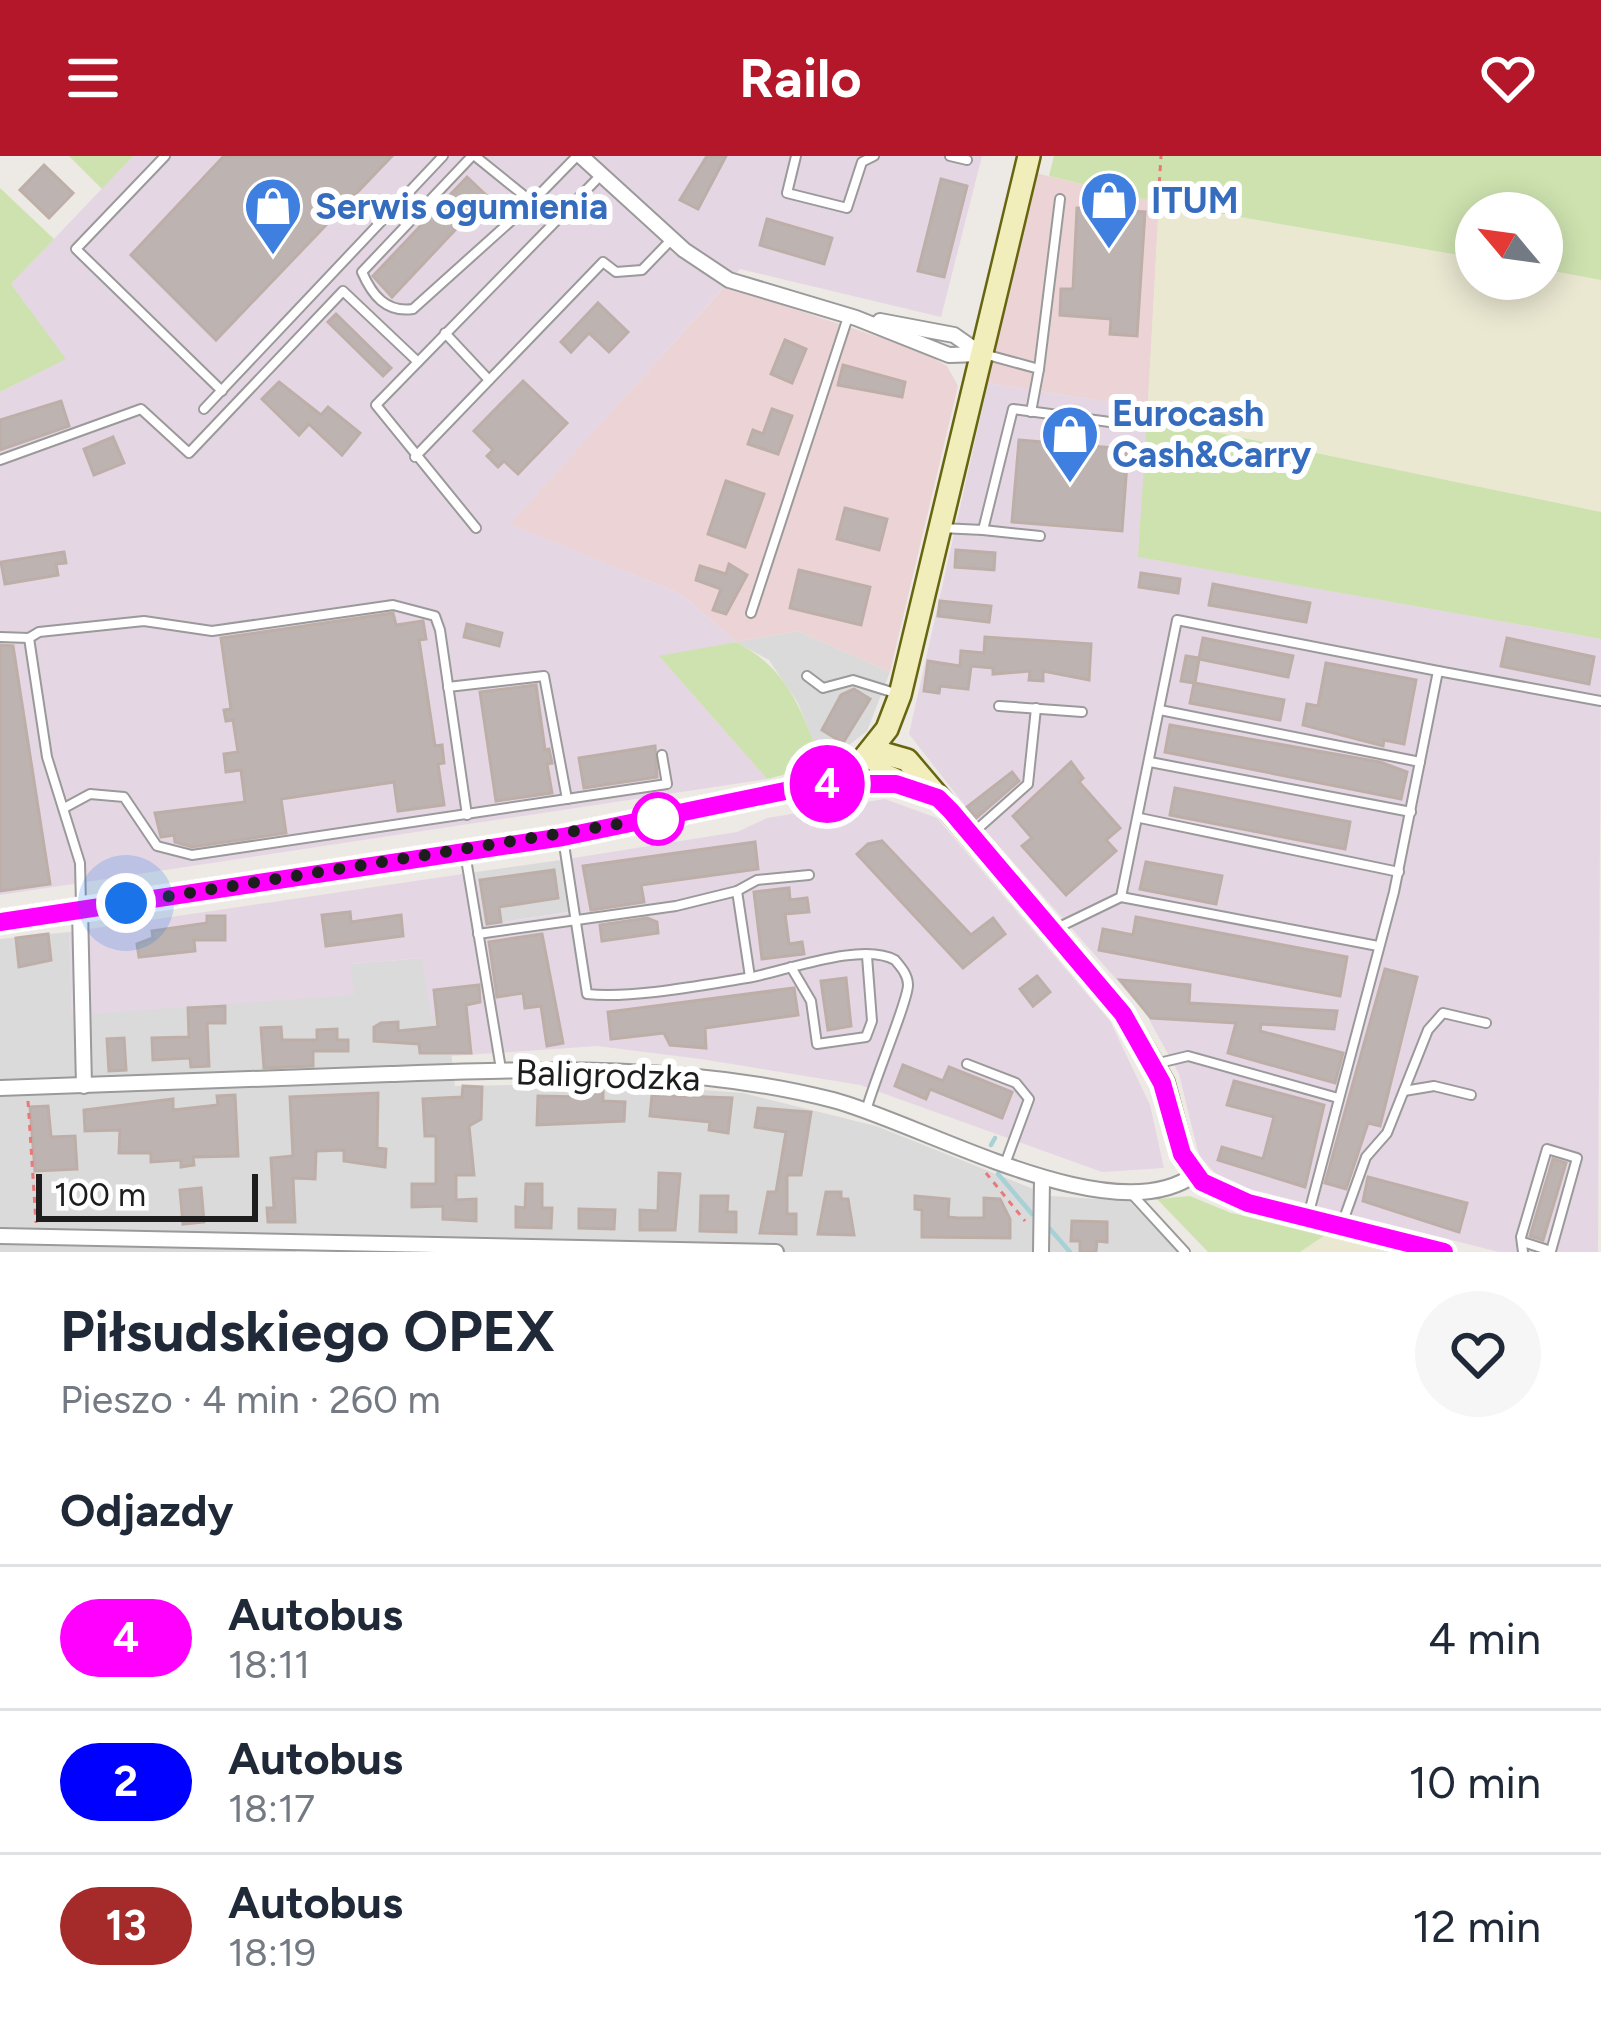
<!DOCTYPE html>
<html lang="pl">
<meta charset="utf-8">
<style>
:root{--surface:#fff;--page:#f6f6f7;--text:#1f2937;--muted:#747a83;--line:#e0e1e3;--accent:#b4162a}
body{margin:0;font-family:Figtree,sans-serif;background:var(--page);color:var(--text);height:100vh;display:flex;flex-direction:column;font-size:45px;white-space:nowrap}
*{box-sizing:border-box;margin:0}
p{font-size:39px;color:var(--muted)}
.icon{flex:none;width:66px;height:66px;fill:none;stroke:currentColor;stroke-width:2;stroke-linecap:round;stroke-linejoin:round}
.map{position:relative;height:1096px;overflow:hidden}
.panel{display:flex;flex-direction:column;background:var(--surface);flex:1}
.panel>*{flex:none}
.badge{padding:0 24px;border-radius:39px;font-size:42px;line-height:78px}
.needle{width:78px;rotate:299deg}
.tools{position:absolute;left:1455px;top:36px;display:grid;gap:24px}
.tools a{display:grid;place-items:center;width:108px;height:108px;border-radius:50%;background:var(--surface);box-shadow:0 6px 30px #0003;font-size:60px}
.scale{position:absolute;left:36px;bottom:30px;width:222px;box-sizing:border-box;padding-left:12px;border:6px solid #1d1d1d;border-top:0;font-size:33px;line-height:42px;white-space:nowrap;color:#1d1d1d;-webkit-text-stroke:9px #fff;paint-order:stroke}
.you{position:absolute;width:60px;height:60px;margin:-30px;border:9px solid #fff;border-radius:50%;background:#1a73e8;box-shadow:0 0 0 18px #1a73e833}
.map>.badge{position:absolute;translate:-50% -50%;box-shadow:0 0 0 6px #fff}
h2{padding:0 60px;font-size:45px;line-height:108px}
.round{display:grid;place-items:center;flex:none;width:126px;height:126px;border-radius:63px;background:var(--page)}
.headline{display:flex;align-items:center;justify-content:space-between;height:204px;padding:0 60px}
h1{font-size:57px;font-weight:700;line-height:90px}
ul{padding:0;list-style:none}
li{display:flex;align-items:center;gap:36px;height:144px;padding:0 60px;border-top:3px solid var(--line)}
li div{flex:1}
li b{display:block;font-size:45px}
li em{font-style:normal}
li .badge{min-width:132px;font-weight:700;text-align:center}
header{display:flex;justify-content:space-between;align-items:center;height:156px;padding:0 60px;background:var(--accent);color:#fff;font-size:54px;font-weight:700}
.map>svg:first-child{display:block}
.residential{fill:#dbdada}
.commercial{fill:#ecd4d6}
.industrial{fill:#e5d6e4}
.farmland{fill:#eae8d1}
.grass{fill:#cee2af}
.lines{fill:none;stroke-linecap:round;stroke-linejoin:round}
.stream{stroke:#a8d1d6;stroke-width:4.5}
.building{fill:#bdb4b1;stroke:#bdaea8;stroke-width:3}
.lane-casing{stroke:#9a9a9a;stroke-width:12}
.street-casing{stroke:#9a9a9a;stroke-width:18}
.secondary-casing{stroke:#676510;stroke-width:26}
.path{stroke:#ea777a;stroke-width:3;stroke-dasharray:6 6;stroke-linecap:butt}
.lane{stroke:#fff;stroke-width:8}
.street{stroke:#fff;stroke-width:14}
.secondary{stroke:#f2eebc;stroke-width:21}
.line-casing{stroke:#fff;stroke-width:27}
.line{stroke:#f0f;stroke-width:18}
.walk{stroke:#1d1d1d;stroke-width:12;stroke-dasharray:0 21.6}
.stop-dot{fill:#fff;stroke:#f0f;stroke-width:6}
.labels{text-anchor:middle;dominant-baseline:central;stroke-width:12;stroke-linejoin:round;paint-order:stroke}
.shop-label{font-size:36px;font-weight:bold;fill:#366cbe;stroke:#fff;text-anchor:start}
.street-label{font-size:36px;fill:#1d1d1d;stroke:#fff}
</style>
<header><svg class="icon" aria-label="menu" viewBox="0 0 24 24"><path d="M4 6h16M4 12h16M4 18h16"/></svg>Railo<svg class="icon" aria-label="heart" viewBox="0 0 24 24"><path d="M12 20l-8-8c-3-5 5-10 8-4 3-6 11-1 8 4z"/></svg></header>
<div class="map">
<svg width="1601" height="1096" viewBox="0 0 1601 1096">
<rect width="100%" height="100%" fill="#ede9e4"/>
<g class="residential">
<polygon points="798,475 890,516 867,575 823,609 798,547 769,504 736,486"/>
<polygon points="561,704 569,756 484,769 476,716"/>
<polygon points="69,776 72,858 353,838 349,808 423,802 431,858 447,858 455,930 608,927 743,937 876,970 1051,1040 1129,1045 1178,1096 500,1096 497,1082 297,1077 296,1096 0,1096 0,783"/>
</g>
<g class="commercial">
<polygon points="1036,17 1159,47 1148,252 988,227"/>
<polygon points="725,130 921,195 947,210 958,230 890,516 798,475 736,486 681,438 509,368"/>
</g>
<g class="industrial">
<polygon points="133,0 982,0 941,161 740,113 510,368 681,438 736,486 660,501 767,623 0,739 0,236 65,203 11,128"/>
<polygon points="988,227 1148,252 1139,401 1601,483 1598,1096 1499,1096 1245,1032 1217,1019 1199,1000 1179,918 1145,856 977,665 909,578"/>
<polygon points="885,643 937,662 1110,865 1150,949 1164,1012 1102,1016 860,929 701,903 597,890 452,900 447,858 431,859 422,802 350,808 354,839 72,859 69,776 476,716 484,769 568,757 561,704 737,676 767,662"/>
</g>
<g class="farmland">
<polygon points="1159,47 1476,102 1476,123 1542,123 1542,113 1601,124 1601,356 1147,262"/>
<polygon points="1328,1077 1392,1096 1300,1096"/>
</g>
<g class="grass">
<polygon points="69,0 133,0 102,33"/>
<polygon points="1054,0 1601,0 1601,124 1542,113 1542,57 1476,57 1476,102 1159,47 1049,20"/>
<polygon points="0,32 54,83 11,128 66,203 0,236"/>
<polygon points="1147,262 1601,356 1601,483 1138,401"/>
<path d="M 736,486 C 790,514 801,555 823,609 L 767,623 L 659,500 Z"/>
<polygon points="1190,1040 1231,1057 1328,1077 1300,1096 1208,1096 1157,1043"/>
</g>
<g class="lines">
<g class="stream">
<polyline points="991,989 995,982"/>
<polyline points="998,1018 1032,1058"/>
<polyline points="1050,1073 1070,1096"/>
</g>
</g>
<g class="building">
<polygon points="224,0 392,0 216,184 131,99"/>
<polygon points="707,0 726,0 698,53 680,44"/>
<polygon points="44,9 73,37 49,62 20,34"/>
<polygon points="467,21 487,40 392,141 373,120"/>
<polygon points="941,23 967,30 944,121 918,115"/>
<polygon points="1077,52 1145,56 1137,180 1110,178 1111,163 1060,159 1061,133 1073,133"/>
<polygon points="767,63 832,82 824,108 760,89"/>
<polygon points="598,147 628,176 609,196 589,177 571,196 561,186"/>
<polygon points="336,158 391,212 383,220 328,166"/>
<polygon points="785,184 806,193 792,227 771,218"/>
<polygon points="843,209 905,226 902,241 838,229"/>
<polygon points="523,225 567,267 518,318 504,305 498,311 487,300 493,294 474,275"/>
<polygon points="279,226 321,259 328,251 360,277 342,299 309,268 299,279 262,243"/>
<polygon points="61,245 69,270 0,294 0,264"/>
<polygon points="772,253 792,260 778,298 748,288 753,274 763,278"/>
<polygon points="113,281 124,307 94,319 84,293"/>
<polygon points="1019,284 1128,293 1122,375 1012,366"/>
<polygon points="726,325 764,338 745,391 708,378"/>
<polygon points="845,352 887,363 879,394 837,383"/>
<polygon points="956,394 995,397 994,414 955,411"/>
<polygon points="64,396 66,407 56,408 58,419 5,428 1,406"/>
<polygon points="729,408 747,419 726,458 713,454 721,433 696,424 700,410 726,418"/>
<polygon points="799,414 870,431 861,469 790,452"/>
<polygon points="1141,417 1180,423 1178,437 1139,431"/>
<polygon points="1213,428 1310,447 1306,466 1209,449"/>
<polygon points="940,445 991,450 989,466 938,460"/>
<polygon points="393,457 396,469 423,465 426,483 419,484 435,590 442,589 444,607 438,608 444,649 398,655 394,626 281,643 286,677 192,691 175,686 174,679 161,681 155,657 245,646 241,614 226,616 224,598 238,596 233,564 226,565 224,554 231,553 221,482"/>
<polygon points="467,468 502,477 499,490 464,481"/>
<polygon points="985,481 1091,488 1089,524 1043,515 1043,525 1029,524 1030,515 993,518 993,512 971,510 968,533 940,530 939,537 924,535 928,505 960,510 961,495 984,497"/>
<polygon points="1203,482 1293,500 1288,521 1199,503 1195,527 1284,544 1280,564 1190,547 1194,527 1181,525 1186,500 1199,502"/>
<polygon points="1507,482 1594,501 1589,528 1501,510"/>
<polygon points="0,489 13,490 50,728 0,735"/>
<polygon points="1326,507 1416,524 1404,588 1384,584 1383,590 1303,569 1307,548 1318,550"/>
<polygon points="536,529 545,594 549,593 552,607 547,608 552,637 496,645 480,536"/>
<polygon points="854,533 870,543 843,587 822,574 841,539"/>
<polygon points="1170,569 1380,606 1407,616 1401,643 1165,596"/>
<polygon points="655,590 657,621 584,632 579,602"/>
<polygon points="1071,606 1083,622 1079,626 1120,672 1106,684 1116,695 1066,739 1022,690 1032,682 1013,660"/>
<polygon points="1012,616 1019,625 976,662 967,651"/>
<polygon points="1175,632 1350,666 1345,693 1170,659"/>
<polygon points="882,685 971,779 993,762 1005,778 963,812 857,698 868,688"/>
<polygon points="755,686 758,713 641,729 644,746 591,754 583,710"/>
<polygon points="1146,706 1222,720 1216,748 1140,733"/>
<polygon points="554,714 558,742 499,751 501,766 487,768 480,724"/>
<polygon points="789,732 790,744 807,742 809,756 785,758 789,788 802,786 804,798 762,803 754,736"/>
<polygon points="350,756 351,766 401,759 403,780 326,790 322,759"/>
<polygon points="207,760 225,760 225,784 194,784 195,795 139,801 137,788 153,782 152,775 207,767"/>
<polygon points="1136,761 1347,801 1340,840 1099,794 1103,773 1133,779"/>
<polygon points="647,762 657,766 658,777 602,785 600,769"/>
<polygon points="48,778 51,804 19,811 16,782"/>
<polygon points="542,778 563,887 547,890 541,850 525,852 523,837 497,841 489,786"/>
<polygon points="1385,813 1417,821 1380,970 1368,967 1346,1033 1325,1027"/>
<polygon points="1037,820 1050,836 1033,850 1020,833"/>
<polygon points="846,822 851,870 828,874 821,825"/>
<polygon points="1120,824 1190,829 1189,847 1337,855 1334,873 1261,868 1260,875 1343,897 1335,927 1228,897 1236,867 1151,862"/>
<polygon points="479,829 480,846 466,849 471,897 420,897 419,888 374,885 374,871 381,867 398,866 398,875 438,871 434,834"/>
<polygon points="794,832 798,859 705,872 706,892 670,889 664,877 611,883 608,856"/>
<polygon points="225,850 225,867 207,867 209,910 191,911 190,902 153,904 152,882 189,881 188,852"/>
<polygon points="281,871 282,884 317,884 317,874 337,873 337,884 348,884 348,895 313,895 313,910 264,912 261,872"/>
<polygon points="124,882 126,914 109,915 107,883"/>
<polygon points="903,909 943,925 949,911 1012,936 1002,962 930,933 926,943 895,930"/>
<polygon points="1234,925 1324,949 1305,1031 1218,1004 1222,991 1263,1003 1274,961 1227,949"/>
<polygon points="463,930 482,931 481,963 469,970 474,1019 456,1019 456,1044 476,1043 476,1065 443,1063 443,1050 412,1051 412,1028 436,1028 436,980 425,980 423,943 462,941"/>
<polygon points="583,931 603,931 603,945 625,946 624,965 537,969 538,940 583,941"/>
<polygon points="378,937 377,992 386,993 385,1011 344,1005 344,994 316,995 315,1023 293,1022 295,1066 268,1066 267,1052 274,1052 271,1002 293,1000 290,941"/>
<polygon points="235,939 238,1000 193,1001 194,1009 181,1011 181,1004 151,1006 151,997 119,997 120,974 85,975 84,954 173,943 173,954 218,949 217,940"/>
<polygon points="652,939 732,942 728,977 709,974 710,966 650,960"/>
<polygon points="48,950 51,981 75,980 77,1013 35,1015 30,951"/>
<polygon points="758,952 811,956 801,1019 787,1019 787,1058 796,1058 796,1078 760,1077 768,1036 776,1036 786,976 755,971"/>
<polygon points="1553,1003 1566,1007 1543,1084 1530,1080"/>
<polygon points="659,1017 680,1018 675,1074 640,1074 640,1054 658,1055"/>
<polygon points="1368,1021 1467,1047 1459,1076 1363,1045"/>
<polygon points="526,1028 542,1028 542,1052 552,1052 551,1072 516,1071 516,1051 525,1052"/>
<polygon points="201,1032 204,1066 183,1068 180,1034"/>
<polygon points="826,1036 841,1036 841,1043 848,1043 854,1079 818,1078"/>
<polygon points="701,1040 728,1040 727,1056 736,1056 736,1076 700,1075"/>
<polygon points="915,1040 949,1043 948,1061 958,1062 984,1062 984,1042 1000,1043 1010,1063 1010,1082 922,1081 922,1054 915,1053"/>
<polygon points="579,1053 615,1054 614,1073 579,1072"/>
<polygon points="1072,1065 1107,1066 1107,1086 1097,1085 1096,1096 1080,1096 1080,1085 1071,1085"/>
</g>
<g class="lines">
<defs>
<g id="lane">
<polyline points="165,0 76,93 222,235"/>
<path d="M 472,0 L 362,116 C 372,139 386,157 413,153 L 532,46"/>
<polyline points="475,0 532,46 577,0"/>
<polyline points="796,0 787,37 847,52 862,6 874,0"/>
<polyline points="950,0 967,4"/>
<polyline points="445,177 489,224"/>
<polyline points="984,198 1039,213 1031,256"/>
<polyline points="1039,213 1060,43"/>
<polyline points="204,253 443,0"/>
<polyline points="415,301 603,106 616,116 642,114 671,84"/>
<polyline points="0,304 141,253 189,297 343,135 418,206"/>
<polyline points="476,372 376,249 600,20"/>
<polyline points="941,372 983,374 1013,253 1132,269"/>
<polyline points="983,374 1040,380"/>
<polyline points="751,457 848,161"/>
<polyline points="0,481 29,482 39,476 144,465 212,475 393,449 435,460 440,474 467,659"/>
<polyline points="29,482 47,601 80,707 81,749"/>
<polyline points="1438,515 1601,545"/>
<polyline points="807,520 823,532 853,524 898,538"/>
<polyline points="448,531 544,520 567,643"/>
<polyline points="999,550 1082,556"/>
<polyline points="1160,554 1420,606"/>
<polyline points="1150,606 1411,656"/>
<polyline points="66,651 90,638 124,641 157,690 192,699 667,628 662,599"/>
<polyline points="1140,662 1399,716"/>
<polyline points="974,676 1028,628 1036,552"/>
<path d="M 563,682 L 587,838 C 631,843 703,829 747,822 C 783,816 862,785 895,804 C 901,811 908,819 908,829 C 908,845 873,927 866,955"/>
<polyline points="465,697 501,913"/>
<polyline points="737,735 757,724 809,719"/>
<polyline points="1121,741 1378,790"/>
<polyline points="1055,773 1121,741 1177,464 1438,515 1394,736 1308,1060"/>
<polyline points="478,778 676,750 737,735 750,821"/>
<polyline points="791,811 811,845 817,888 866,881 872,865 867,800"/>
<polyline points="967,908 1016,927 1029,943 1005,1008"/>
<polyline points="1155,908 1188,900 1338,942"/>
<polyline points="1404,935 1434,930 1471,939"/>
<polyline points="1129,1035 1185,1096"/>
<polyline points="1342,1068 1366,1001 1387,977 1428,874 1443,857 1486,867"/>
<polyline points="1523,1096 1521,1081 1547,993 1577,1002 1551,1095 1526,1087"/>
</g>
<g id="street">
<polyline points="581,0 684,94 729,124 856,162 949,199 981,198"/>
<polyline points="880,165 954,179 981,198"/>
<polyline points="80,753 84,930"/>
<path d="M 0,932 C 130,928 260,923 390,918 C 539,913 688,907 833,944 C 921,967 1114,1080 1195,1018"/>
<polyline points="0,1080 776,1096"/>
<polyline points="1041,1096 1042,1024"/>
</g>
<g id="secondary">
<polyline points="872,594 907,604 1123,858 1163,927 1182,998 1202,1026 1248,1047 1443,1096"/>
<polyline points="872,594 883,618 938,642"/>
<polyline points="0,766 563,681 819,628 860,607 887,573 900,539 1029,0"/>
</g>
</defs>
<use href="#lane" class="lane-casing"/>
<use href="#street" class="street-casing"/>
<use href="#secondary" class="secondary-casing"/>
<g class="path">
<polyline points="1157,63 1161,0"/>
<polyline points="28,945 36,1067"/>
<polyline points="986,1017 1025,1065"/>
</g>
<use href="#lane" class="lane"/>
<use href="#street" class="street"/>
<use href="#secondary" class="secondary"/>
</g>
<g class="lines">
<defs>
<polyline id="line" points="0,766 563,681 819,628 896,628 938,642 951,655 1123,858 1162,927 1182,998 1202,1026 1248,1047 1444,1096"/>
</defs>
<use href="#line" class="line-casing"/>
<use href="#line" class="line"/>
<polyline class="walk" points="126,747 675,659 658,663"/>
</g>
<defs>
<symbol id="shop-pin" viewBox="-11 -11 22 30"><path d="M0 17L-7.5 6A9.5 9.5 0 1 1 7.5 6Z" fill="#3f7fe0" stroke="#fff"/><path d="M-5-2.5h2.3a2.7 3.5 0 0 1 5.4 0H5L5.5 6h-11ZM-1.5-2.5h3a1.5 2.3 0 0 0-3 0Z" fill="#fff"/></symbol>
</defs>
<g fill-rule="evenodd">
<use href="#shop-pin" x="1076" y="11" width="66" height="90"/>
<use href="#shop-pin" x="240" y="17" width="66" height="90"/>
<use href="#shop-pin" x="1037" y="245" width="66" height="90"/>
</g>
<circle class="stop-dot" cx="658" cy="663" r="24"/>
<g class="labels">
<g class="shop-label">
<text x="1151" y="44">ITUM</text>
<text x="315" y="50">Serwis ogumienia</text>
<text x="1112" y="257">Eurocash<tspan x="1112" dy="41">Cash&amp;Carry</tspan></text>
</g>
<g class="street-label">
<text transform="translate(608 919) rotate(2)">Baligrodzka</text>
</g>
</g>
</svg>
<div class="tools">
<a><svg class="needle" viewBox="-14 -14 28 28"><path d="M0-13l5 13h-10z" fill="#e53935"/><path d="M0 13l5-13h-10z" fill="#747a83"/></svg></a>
</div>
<div class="scale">100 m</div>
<div class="you" style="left:126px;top:747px"></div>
<b class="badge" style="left:827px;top:628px;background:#f0f;color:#fff">4</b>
</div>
<section class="panel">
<div class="headline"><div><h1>Piłsudskiego OPEX</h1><p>Pieszo · 4 min · 260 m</p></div><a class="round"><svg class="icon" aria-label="heart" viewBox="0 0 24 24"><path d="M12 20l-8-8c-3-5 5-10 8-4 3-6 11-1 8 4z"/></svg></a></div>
<h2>Odjazdy</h2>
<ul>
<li><span class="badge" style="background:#f0f;color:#fff">4</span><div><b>Autobus</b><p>18:11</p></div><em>4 min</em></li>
<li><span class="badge" style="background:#00f;color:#fff">2</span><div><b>Autobus</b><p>18:17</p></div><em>10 min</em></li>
<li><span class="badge" style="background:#a52a2a;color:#fff">13</span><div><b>Autobus</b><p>18:19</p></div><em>12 min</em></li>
</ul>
</section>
